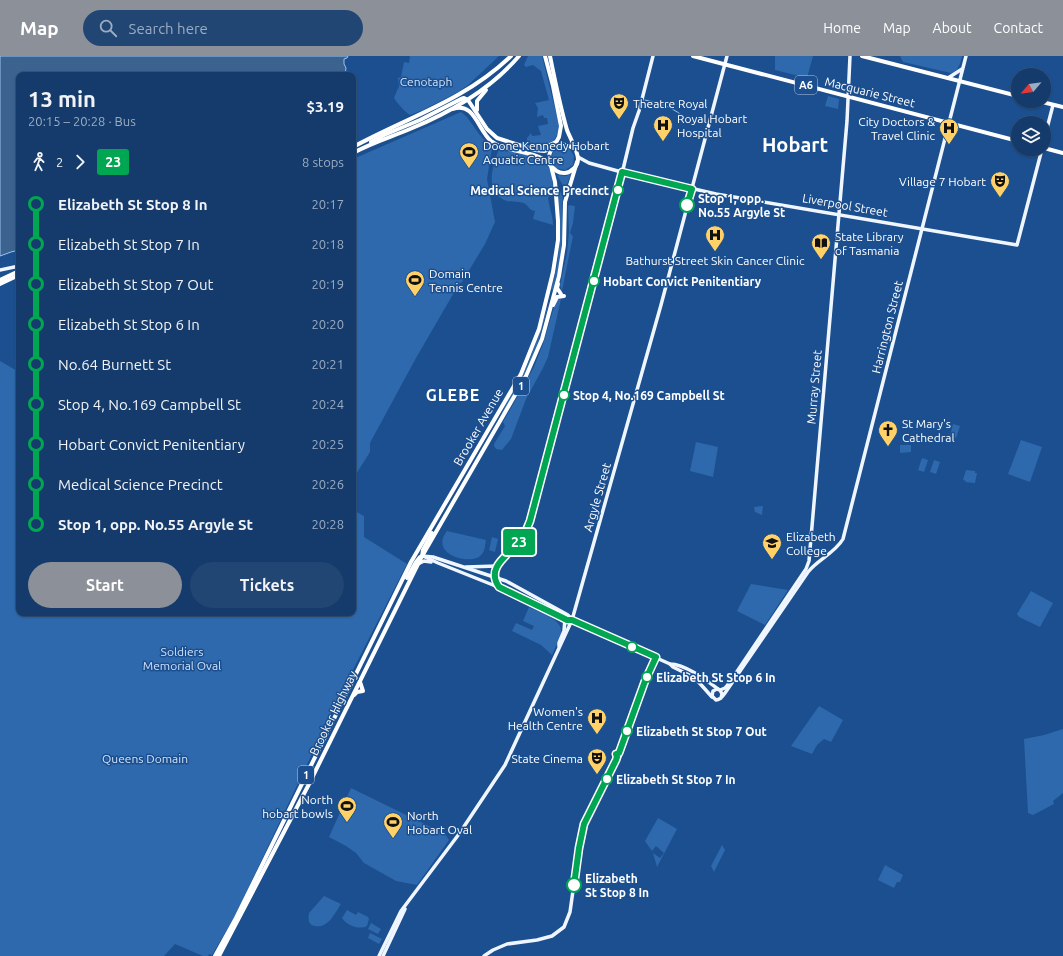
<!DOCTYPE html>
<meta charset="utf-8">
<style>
:root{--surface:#143b6b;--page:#214673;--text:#f1f3f6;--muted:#9dadc1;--line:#33557e;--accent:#8c9099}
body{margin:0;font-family:Ubuntu,sans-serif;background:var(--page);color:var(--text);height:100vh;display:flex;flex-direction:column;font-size:15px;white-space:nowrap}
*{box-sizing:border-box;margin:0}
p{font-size:13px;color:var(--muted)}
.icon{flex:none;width:22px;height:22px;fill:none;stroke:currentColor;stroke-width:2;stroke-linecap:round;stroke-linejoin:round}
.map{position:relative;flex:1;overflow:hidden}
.details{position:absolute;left:16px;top:16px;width:340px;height:544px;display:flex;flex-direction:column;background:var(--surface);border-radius:8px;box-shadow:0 1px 3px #0004,0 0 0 1px var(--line)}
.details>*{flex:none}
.badge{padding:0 8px;border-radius:3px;font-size:14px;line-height:26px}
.needle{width:26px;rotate:241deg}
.fabs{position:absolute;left:1011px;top:12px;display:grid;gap:8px}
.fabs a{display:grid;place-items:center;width:40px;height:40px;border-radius:50%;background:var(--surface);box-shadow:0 1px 3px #0004,0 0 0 1px var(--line);font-size:20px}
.map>.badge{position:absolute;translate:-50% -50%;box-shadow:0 0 0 2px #fff}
.legs{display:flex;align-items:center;gap:6px;height:44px;padding:0 12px;font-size:13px}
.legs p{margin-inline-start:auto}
.head{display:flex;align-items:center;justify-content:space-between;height:68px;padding:0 12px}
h1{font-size:22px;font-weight:600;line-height:30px}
.cta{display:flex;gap:8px;margin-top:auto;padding:8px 12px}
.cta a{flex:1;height:46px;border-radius:24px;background:var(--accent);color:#fff;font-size:16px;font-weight:600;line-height:46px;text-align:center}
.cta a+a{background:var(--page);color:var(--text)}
ul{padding:0 12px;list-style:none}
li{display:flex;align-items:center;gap:14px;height:40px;font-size:15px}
li i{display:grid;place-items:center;width:6px;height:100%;margin:0 5px;background:currentColor}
li i::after{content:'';width:10px;height:10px;margin:-5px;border:3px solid;border-radius:50%;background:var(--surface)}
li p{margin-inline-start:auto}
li:first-child i{background:linear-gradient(#0000 50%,currentColor 0)}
li:last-child i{background:linear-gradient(currentColor 50%,#0000 0)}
header{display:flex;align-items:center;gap:24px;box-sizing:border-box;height:56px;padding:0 20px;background:var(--accent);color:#fff}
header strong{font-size:19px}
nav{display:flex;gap:22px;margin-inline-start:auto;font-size:14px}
.search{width:280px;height:36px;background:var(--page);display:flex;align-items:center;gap:10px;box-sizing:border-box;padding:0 14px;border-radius:22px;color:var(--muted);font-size:15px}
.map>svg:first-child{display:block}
.green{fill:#2e69ad}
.water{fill:#3c6290;stroke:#9cc4f0}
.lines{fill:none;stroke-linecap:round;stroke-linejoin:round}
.stream{stroke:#9cc4f0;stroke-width:1}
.major{stroke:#f0f6ff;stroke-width:3.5}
.highway{stroke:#fff;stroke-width:4}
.line-1-casing{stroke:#fff;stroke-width:9}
.line-1{stroke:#00a651;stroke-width:6}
.stop-1-dot{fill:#fff;stroke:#00a651;stroke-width:2}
.labels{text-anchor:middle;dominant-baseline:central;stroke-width:3;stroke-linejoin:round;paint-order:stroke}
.shield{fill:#1b4f8f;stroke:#bbcadd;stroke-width:1}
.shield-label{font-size:11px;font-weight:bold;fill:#fff}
.park-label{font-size:12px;fill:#cfe3fa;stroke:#1b4f8f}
.street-label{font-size:12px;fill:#fff;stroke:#1b4f8f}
.poi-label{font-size:12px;fill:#fff;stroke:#1b4f8f;text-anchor:start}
.stop-label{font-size:12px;font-weight:bold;fill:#fff;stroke:#1b4f8f;text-anchor:start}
.district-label{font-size:16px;font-weight:bold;letter-spacing:1px;fill:#fff;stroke:#1b4f8f}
.town-label{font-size:20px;font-weight:bold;fill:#fff;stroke:#1b4f8f}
</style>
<header>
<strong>Map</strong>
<div class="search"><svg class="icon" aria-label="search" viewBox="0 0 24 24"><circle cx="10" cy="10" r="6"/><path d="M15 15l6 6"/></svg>Search here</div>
<nav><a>Home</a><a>Map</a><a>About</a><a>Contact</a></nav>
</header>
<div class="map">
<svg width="1063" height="900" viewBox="0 0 1063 900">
<rect width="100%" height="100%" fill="#1b4f8f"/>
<g class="green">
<path d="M 410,0 L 499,0 L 468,29 L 458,36 L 423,54 L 410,59 C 406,57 396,46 394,42 L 399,30 L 398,22 L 401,21 L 404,6 L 409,7 Z"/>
<path d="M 528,0 L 542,0 L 559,69 C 557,91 545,91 527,87 L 527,82 L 531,77 L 532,80 L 541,79 L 538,70 L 548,68 L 547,62 L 544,62 L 543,59 L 537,61 L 538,52 L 535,47 L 549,44 L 541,15 L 533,9 L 526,11 L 524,9 Z"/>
<polygon points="775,0 813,0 807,22 775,14"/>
<path d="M 900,0 L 962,0 C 960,8 959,14 951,17 L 903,6 Z"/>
<polygon points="828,40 839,43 838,53 825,50"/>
<polygon points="461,56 467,61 479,78 492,92 487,123 495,166 485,188 462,226 459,228 416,302 370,387 370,396 353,423 353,103"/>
<polygon points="560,91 569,92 574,100 573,109 565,114 556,112 551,105 553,96"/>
<path d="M 499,93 C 513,96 541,99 549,112 C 553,117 552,125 553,131 L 550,131 L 551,140 L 548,141 C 549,152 553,159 553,169 L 533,163 L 535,155 C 528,154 528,148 523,147 C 516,145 510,147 504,144 C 484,134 493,109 499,93 Z"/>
<polygon points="571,118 565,133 557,119 566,120"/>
<path d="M 558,132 L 563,140 C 561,154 563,168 562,181 C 562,199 558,217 553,234 L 551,233 C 562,201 560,166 558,132 Z"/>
<polygon points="569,149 575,150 573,167 570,177 573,180 562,235 560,229 567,197 569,176 568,151"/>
<path d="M 550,243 L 538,287 L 525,317 L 501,360 C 506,344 517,331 524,316 C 535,292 542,268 550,243 Z"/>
<polygon points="561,243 548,301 543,312 526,343 511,383 502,394 496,393 494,390 494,388 505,370 503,366 534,311 543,288 556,244"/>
<polygon points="0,305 19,316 19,557 353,557 353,454 364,460 364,481 407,508 337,645 235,860 212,899 209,898 208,900 203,900 175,888 164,900 0,900"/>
<polygon points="953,368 960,370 956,382 950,380"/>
<polygon points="1021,384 1042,391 1030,426 1008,418"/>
<polygon points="696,386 718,391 713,421 690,415"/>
<polygon points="900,389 911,389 911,396 900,397"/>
<polygon points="922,402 928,404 924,416 918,414"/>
<polygon points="934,404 940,406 936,418 930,416"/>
<polygon points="966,414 975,415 975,417 977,417 975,427 965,426 966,425 963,424"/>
<polygon points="763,450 762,459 755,456 754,451"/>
<path d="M 447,475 L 486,484 C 485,489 485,496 481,499 C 472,510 428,499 447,475 Z"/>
<polygon points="492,481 498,483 495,496 489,494"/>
<polygon points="751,528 788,534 765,569 737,555"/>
<polygon points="1031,535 1053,547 1040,571 1019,561 1017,558"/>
<path d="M 529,551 C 540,557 564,563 561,578 C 559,585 555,592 552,599 L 541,589 L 512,575 L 516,567 L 532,574 L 534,570 L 523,565 Z"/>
<polygon points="819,650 843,664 831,686 824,683 817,689 812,698 791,690"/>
<polygon points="1063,673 1063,737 1053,745 1054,748 1033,759 1028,757 1024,683 1044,679"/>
<polygon points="351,732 445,778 449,784 417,829 396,825 364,807 356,797 346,790 329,781"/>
<polygon points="658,762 677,773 657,811 653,797 660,802 664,797 656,790 652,795 645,785"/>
<polygon points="722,789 725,794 714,816 711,810"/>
<polygon points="885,809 903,819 900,826 897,826 894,832 878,824"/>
<path d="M 324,840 L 341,848 C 335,857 328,873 315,870 C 308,869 308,863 309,857 Z"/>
<path d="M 347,854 L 356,859 L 358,856 L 368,861 L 369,863 L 367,870 C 360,874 347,870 342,862 Z"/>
<polygon points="371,867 381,873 378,878 368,873"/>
<polygon points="370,877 382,883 379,888 368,882"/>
</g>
<polygon class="water" points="0,0 348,0 347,2 344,3 344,8 346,12 345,19 19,19 19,194 11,196 0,200"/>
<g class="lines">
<path class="stream" d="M 645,44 C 660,47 675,52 686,63"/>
<g class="major">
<polyline points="948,22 962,13"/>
<polyline points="1044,84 1053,49"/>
<polyline points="578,101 589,107 625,117 716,138 1017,189 1042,93"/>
<polyline points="0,214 19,210"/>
<path d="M 422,500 L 433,501 L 506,525 L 568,559 L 572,564 L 670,608 C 685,608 706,624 718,633"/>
<polyline points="423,500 438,507 493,529 562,562 572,564"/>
<polyline points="418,508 424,505 431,506"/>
<polyline points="466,511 497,510"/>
<path d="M 499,531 C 486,512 507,500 518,487 C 523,480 527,473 530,465 L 619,130 L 633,72 L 639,55 L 653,0"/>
<polyline points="559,590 559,587 564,575 565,563"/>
<polyline points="670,608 673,611 695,622 712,641"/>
<polyline points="720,634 725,632 730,626 806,513 809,505 847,65 850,0"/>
<path d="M 721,642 L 722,638 L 720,634 L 717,633 L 713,635 L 712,640 L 716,644 C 720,644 723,640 725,637 L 808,516 C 817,504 835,497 843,483 L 966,0"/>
<circle cx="618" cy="699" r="2.5"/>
<polyline points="619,697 645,625 656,601"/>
<polyline points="379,900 401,855 459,778 505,709 572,564 661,249 727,0"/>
<polyline points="383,900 405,853"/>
<polyline points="484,900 493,894 507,888 537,884 552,880 564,871 570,856 579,792 584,768 617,701"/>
</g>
<g class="highway">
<polyline points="545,0 553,30 561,70 559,81 553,92"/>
<polyline points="693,0 1018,85"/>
<polyline points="862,0 1018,40"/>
<polyline points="468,44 487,73 497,82 535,94 544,95 553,92"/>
<polyline points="1038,45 1063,51"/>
<path d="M 453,53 C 474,45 478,74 491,85 C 505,96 527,94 543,103 C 551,107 554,118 565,117 C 572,116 578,110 578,103 C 578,95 570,82 567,74 C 560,50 555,25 550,0"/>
<polyline points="477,54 477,45 486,34"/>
<polyline points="371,86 384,79 420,64 461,43 464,42 468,44"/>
<path d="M 353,91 C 408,61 464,45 511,0"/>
<polyline points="530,91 546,91 556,86"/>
<polyline points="1044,92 1063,97"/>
<path d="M 353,97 C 371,87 391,81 410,73 C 451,56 490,34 519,0"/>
<path d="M 550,108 C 545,93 560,83 573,92"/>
<polyline points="0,224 19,215"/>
<polyline points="0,228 19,219"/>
<polyline points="558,228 557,232 561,238"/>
<polyline points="553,249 557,241 564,240"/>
<polyline points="422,500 423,494 432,477"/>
<polyline points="407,522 416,506 420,501"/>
<polyline points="354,639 357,636 363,635 360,626"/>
<polyline points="215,900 236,862 411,506 521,318 539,273 553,216 556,197 558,184 558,165 555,126 551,110"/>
<polyline points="219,900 308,730 421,502 526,320 542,283 559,220 564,189 565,146 577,106"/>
</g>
</g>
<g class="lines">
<defs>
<path id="line-1" d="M 574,829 L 579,792 L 584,768 L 616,704 L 617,701 L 616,698 L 619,697 L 645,625 L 656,601 L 572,564 L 567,564 L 559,560 L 499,531 C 485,511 509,499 520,485 C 525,479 527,472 530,465 L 622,116 L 692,133 L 687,149"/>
</defs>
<use href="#line-1" class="line-1-casing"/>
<use href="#line-1" class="line-1"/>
</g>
<defs>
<symbol id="theatre-pin" viewBox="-11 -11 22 30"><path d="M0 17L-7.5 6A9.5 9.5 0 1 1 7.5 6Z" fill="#ffd166" stroke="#1b4f8f"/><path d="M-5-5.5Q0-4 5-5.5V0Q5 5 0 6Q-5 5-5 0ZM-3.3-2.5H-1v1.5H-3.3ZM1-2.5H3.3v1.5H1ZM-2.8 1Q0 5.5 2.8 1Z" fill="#111"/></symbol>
<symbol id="hospital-pin" viewBox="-11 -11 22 30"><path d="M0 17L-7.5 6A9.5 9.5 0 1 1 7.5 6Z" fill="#ffd166" stroke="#1b4f8f"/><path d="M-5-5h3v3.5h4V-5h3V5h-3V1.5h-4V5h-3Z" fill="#111"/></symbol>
<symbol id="stadium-pin" viewBox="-11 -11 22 30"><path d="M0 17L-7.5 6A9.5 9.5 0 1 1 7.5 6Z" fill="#ffd166" stroke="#1b4f8f"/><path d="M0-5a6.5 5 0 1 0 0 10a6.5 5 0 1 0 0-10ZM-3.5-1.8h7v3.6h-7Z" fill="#111"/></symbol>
<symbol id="library-pin" viewBox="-11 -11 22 30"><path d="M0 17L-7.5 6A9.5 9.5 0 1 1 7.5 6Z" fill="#ffd166" stroke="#1b4f8f"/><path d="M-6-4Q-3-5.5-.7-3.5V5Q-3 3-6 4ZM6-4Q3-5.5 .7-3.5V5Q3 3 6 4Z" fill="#111"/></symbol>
<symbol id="church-pin" viewBox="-11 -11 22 30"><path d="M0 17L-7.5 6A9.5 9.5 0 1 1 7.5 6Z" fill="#ffd166" stroke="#1b4f8f"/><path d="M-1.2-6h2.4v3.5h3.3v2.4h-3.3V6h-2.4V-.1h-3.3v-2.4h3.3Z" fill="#111"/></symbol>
<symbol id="school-pin" viewBox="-11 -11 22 30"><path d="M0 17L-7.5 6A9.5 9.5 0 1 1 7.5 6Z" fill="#ffd166" stroke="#1b4f8f"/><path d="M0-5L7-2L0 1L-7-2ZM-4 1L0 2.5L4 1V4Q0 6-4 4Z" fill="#111"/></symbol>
</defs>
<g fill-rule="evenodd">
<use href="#theatre-pin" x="608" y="36" width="22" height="30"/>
<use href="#hospital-pin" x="652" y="58" width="22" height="30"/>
<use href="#hospital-pin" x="938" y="61" width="22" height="30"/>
<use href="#stadium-pin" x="458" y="85" width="22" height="30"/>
<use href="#theatre-pin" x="989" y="114" width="22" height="30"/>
<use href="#hospital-pin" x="704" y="168" width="22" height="30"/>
<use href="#library-pin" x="810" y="176" width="22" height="30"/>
<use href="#stadium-pin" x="404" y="213" width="22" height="30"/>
<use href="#church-pin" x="877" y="363" width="22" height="30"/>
<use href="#school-pin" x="761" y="476" width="22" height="30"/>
<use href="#hospital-pin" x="586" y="651" width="22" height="30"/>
<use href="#theatre-pin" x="586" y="691" width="22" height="30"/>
<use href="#stadium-pin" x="336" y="739" width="22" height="30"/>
<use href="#stadium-pin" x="382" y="755" width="22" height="30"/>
</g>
<g class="stop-1-dot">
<circle cx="618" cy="134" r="5"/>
<circle cx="687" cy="149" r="7"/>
<circle cx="594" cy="225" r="5"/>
<circle cx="564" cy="339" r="5"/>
<circle cx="632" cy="591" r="5"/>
<circle cx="647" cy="621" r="5"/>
<circle cx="627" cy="675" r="5"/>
<circle cx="607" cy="723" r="5"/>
<circle cx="574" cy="829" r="7"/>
</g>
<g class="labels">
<g class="shield">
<rect x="795" y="20" width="22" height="18" rx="3"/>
<rect x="513" y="321" width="16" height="18" rx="3"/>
<rect x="298" y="710" width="16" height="18" rx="3"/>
</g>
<g class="shield-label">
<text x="806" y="29">A6</text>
<text x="521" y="330">1</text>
<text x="306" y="719">1</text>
</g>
<g class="park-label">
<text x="426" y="25">Cenotaph</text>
<text x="182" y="595">Soldiers<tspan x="182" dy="14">Memorial Oval</tspan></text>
<text x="145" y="702">Queens Domain</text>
</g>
<g class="street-label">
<text transform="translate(870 36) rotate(14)">Macquarie Street</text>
<text transform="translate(845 149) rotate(10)">Liverpool Street</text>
<text transform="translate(887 271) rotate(-76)">Harrington Street</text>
<text transform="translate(814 331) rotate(-85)">Murray Street</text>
<text transform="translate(478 371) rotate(-60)">Brooker Avenue</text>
<text transform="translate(597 441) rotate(-74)">Argyle Street</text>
<text transform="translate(333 657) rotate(-64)">Brooker Highway</text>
</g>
<g class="poi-label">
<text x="633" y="47">Theatre Royal</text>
<text x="677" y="62">Royal Hobart<tspan x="677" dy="14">Hospital</tspan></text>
<text x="935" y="65" text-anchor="end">City Doctors &amp;<tspan x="935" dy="14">Travel Clinic</tspan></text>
<text x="483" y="89">Doone Kennedy Hobart<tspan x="483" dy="14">Aquatic Centre</tspan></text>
<text x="986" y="125" text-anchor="end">Village 7 Hobart</text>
<text x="835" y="180">State Library<tspan x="835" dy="14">of Tasmania</tspan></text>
<text x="715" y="204" text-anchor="middle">Bathurst Street Skin Cancer Clinic</text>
<text x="429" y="217">Domain<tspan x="429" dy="14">Tennis Centre</tspan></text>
<text x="902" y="367">St Mary's<tspan x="902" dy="14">Cathedral</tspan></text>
<text x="786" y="480">Elizabeth<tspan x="786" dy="14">College</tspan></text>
<text x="583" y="655" text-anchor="end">Women's<tspan x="583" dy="14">Health Centre</tspan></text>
<text x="583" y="702" text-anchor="end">State Cinema</text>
<text x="333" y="743" text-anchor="end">North<tspan x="333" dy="14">hobart bowls</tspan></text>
<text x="407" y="759">North<tspan x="407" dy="14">Hobart Oval</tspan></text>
</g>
<g class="stop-label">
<text x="609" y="134" text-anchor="end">Medical Science Precinct</text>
<text x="698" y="142">Stop 1, opp.<tspan x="698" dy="14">No.55 Argyle St</tspan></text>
<text x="603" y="225">Hobart Convict Penitentiary</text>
<text x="573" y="339">Stop 4, No.169 Campbell St</text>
<text x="656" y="621">Elizabeth St Stop 6 In</text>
<text x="636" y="675">Elizabeth St Stop 7 Out</text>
<text x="616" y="723">Elizabeth St Stop 7 In</text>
<text x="585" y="822">Elizabeth<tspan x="585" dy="14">St Stop 8 In</tspan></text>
</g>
<g class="district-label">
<text x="453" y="339">GLEBE</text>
</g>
<g class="town-label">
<text x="795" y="88">Hobart</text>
</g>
</g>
</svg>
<div class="fabs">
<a><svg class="needle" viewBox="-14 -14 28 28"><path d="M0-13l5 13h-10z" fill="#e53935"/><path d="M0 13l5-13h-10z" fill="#9dadc1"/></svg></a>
<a><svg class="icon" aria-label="layers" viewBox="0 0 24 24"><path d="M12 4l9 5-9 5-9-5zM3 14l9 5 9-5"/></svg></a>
</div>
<b class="badge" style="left:519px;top:486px;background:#00a651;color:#fff">23</b>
<section class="details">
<div class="head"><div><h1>13 min</h1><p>20:15 – 20:28 · Bus</p></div><b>$3.19</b></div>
<div class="legs"><svg class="icon" aria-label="walk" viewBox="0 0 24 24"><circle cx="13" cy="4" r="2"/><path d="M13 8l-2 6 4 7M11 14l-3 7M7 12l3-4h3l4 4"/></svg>2<svg class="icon" aria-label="forward" viewBox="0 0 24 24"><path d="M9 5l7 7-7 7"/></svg><b class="badge" style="background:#00a651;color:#fff">23</b><p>8 stops</p></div>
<ul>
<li><i style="color:#00a651"></i><b>Elizabeth St Stop 8 In</b><p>20:17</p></li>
<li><i style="color:#00a651"></i><span>Elizabeth St Stop 7 In</span><p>20:18</p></li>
<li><i style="color:#00a651"></i><span>Elizabeth St Stop 7 Out</span><p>20:19</p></li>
<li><i style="color:#00a651"></i><span>Elizabeth St Stop 6 In</span><p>20:20</p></li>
<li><i style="color:#00a651"></i><span>No.64 Burnett St</span><p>20:21</p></li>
<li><i style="color:#00a651"></i><span>Stop 4, No.169 Campbell St</span><p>20:24</p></li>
<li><i style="color:#00a651"></i><span>Hobart Convict Penitentiary</span><p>20:25</p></li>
<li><i style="color:#00a651"></i><span>Medical Science Precinct</span><p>20:26</p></li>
<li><i style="color:#00a651"></i><b>Stop 1, opp. No.55 Argyle St</b><p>20:28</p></li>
</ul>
<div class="cta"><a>Start</a><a>Tickets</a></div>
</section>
</div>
